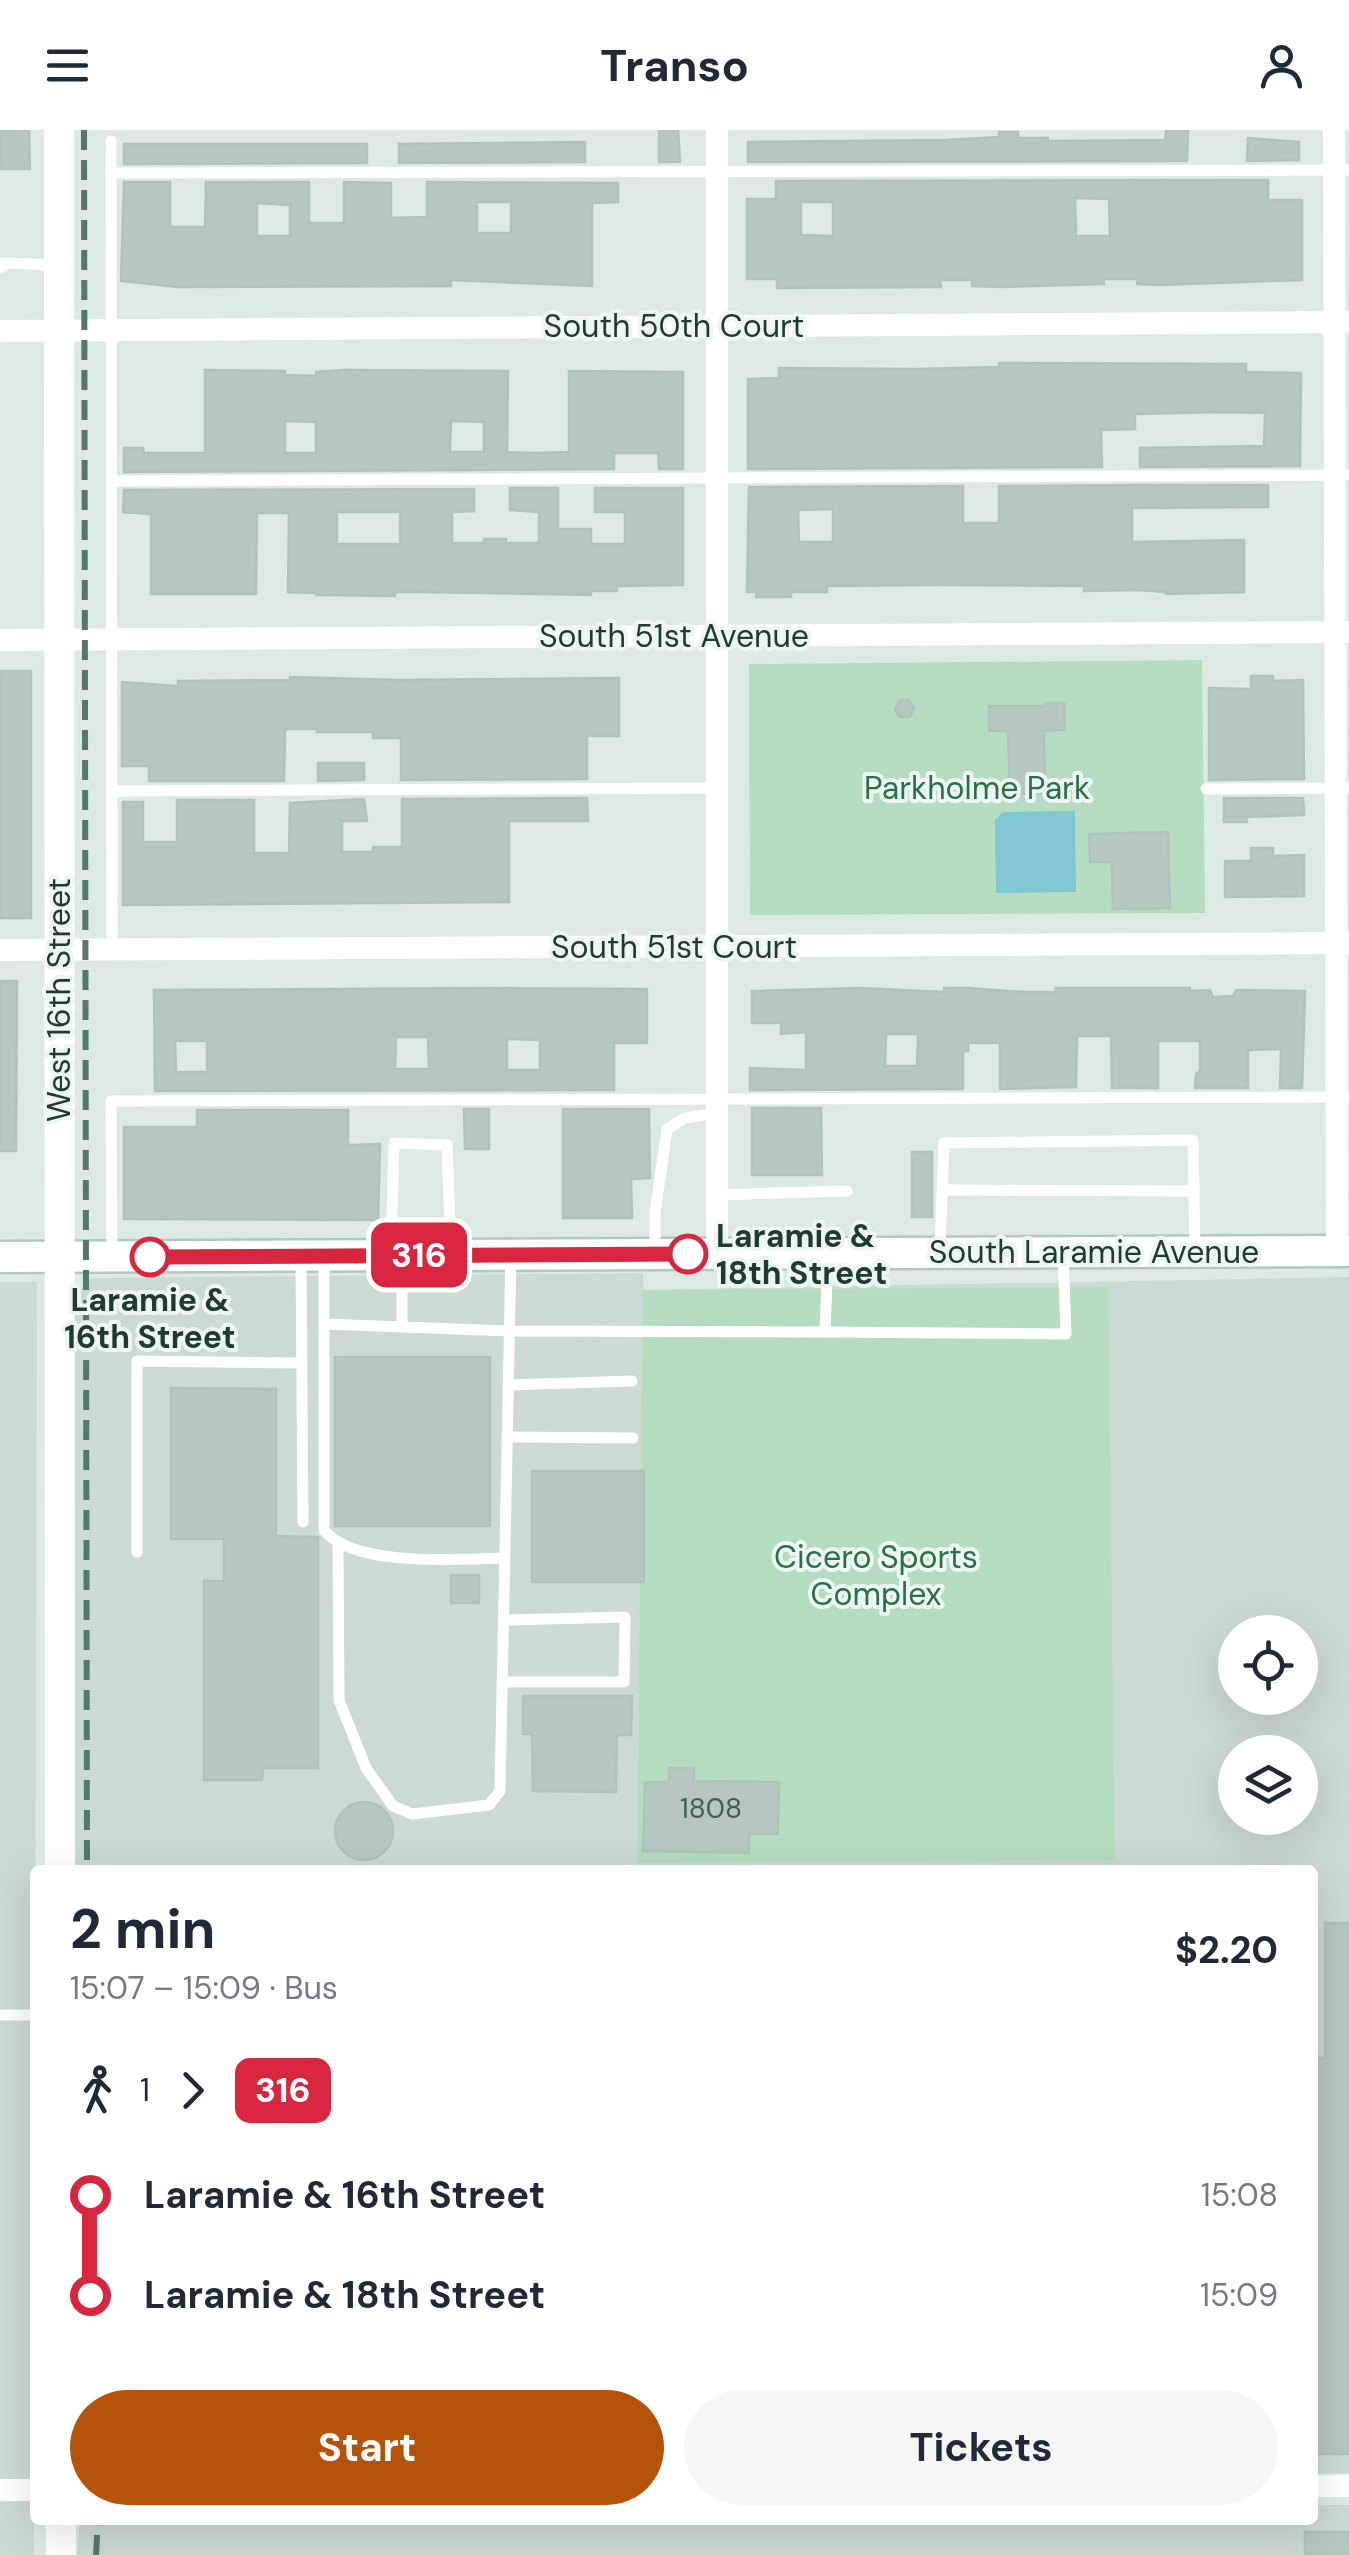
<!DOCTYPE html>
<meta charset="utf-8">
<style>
:root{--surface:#fff;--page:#f6f6f7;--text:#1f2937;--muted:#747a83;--accent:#b45309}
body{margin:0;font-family:"DM Sans",sans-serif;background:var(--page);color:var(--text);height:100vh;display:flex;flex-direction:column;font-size:38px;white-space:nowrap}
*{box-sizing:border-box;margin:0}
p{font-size:32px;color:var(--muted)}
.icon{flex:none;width:55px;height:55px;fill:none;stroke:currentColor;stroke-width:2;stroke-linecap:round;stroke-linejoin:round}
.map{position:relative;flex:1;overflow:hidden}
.sheet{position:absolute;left:30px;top:1735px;width:1288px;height:660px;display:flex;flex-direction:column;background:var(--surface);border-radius:10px;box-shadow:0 10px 40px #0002}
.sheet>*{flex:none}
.badge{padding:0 20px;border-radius:15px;font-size:35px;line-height:65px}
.controls{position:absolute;left:1218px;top:1485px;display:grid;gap:20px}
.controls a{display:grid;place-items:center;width:100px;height:100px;border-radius:50%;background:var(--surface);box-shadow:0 10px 40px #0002;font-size:50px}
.map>.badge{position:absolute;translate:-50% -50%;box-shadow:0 0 0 5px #fff}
.legs{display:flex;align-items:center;gap:15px;height:110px;padding:0 40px;font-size:32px}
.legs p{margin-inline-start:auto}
.head{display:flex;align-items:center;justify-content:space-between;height:170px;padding:0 40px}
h1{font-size:55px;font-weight:700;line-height:75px}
.primary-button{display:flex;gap:20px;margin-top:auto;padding:20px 40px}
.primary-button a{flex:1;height:115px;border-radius:60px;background:var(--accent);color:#fff;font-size:40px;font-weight:700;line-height:115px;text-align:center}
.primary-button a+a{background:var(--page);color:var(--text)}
ul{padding:0 40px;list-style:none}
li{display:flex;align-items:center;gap:35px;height:100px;font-size:38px}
li i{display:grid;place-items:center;width:15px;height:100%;margin:0 12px;background:currentColor}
li i::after{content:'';width:25px;height:25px;margin:-12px;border:8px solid;border-radius:50%;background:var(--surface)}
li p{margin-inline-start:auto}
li:first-child i{background:linear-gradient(#0000 50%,currentColor 0)}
li:last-child i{background:linear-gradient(currentColor 50%,#0000 0)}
header{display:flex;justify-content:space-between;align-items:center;height:130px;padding:0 40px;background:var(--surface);font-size:45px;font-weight:700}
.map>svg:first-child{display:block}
.built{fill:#cbdad3;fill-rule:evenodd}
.green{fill:#b4ddbf}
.water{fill:#80c6d3}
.building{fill:#b5c7c0;stroke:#afc3bb;stroke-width:2.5;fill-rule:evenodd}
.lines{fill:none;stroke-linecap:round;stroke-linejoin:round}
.secondary-casing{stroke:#afcac0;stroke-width:35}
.service{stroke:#fff;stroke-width:11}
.minor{stroke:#fff;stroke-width:22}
.tertiary{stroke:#fff;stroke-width:30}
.secondary{stroke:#fff;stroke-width:30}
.rail{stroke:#58766e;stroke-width:6;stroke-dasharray:20 10;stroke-linecap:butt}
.line-1-casing{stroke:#fff;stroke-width:22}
.line-1{stroke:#d7263d;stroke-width:15}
.stop-1-dot{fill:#fff;stroke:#d7263d;stroke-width:5}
.labels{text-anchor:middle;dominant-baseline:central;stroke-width:8;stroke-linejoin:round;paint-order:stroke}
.number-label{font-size:28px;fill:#445d56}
.street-label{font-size:32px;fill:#1e3a32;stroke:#edf6f2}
.park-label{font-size:32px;fill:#267244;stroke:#edf6f2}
.stop-label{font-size:32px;font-weight:bold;fill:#1e3a32;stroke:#edf6f2;text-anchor:start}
</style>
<header><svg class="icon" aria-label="menu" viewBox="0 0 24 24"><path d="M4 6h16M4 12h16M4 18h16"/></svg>Transo<svg class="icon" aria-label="person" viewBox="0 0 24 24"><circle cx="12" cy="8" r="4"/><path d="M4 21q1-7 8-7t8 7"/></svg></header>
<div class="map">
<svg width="1349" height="2425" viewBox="0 0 1349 2425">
<rect width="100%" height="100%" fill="#ddeae4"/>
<g class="built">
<path d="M 643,1143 L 644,1160 L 1349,1147 L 1349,2343 L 1313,2343 L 1312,1740 L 75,1740 L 74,1166 L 91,1148 ZM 1235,1502 L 1300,1502 L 1300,1568 L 1235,1568 ZM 1235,1622 L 1300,1622 L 1300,1688 L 1235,1688 Z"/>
<polygon points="0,1152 37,1152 34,2425 0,2425"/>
<polygon points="1313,2375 1349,2375 1349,2425 77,2425 80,2390 1312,2390"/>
</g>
<g class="green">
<polygon points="1202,530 1205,783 750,785 749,534"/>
<polygon points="1108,1157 1115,1730 637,1733 643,1160"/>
</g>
<polygon class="water" points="1075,681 1076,762 996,763 995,690 1003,682"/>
<g class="building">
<polygon points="0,0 29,0 30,39 0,39"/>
<polygon points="659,0 678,0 680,32 659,32"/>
<polygon points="1166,0 1188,0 1187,31 748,32 748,12 945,10 999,7 999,2 1018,2 1018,8 1048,8 1048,11 1165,10"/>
<polygon points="1248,8 1299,12 1299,30 1247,31"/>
<polygon points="585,12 585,32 399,33 399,14"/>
<polygon points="124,14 367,14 367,33 124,34"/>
<path d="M 1268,50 L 1268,70 L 1302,70 L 1302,150 L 1159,155 L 1137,154 L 1138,149 L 1104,149 L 1104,154 L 1000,157 L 972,156 L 972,150 L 940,150 L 941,157 L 777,158 L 777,149 L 747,149 L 747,69 L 776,69 L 776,51 ZM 1075,68 L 1109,69 L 1110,106 L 1076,106 ZM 801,72 L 833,72 L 833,106 L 801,105 Z"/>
<path d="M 124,52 L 170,52 L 170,95 L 173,97 L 205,97 L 206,52 L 309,52 L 309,93 L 344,93 L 344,52 L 391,53 L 391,88 L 427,87 L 427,52 L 618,53 L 618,72 L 592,73 L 592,156 L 451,150 L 451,156 L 177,157 L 121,151 ZM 477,72 L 511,72 L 511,103 L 477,103 ZM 257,73 L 290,75 L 290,106 L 257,106 Z"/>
<polygon points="999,233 1246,234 1246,242 1301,243 1300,336 1140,337 1140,318 1264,316 1265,283 1222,282 1135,284 1135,299 1101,300 1102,337 748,339 748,249 779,248 779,238 916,239 999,237"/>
<path d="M 205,240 L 285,241 L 285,245 L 316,246 L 316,242 L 344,240 L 508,241 L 507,322 L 533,323 L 569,322 L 569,241 L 683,242 L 683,339 L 659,339 L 658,323 L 614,323 L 614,339 L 124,342 L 124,318 L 143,318 L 144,323 L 205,323 ZM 285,291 L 316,292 L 316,323 L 285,323 ZM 451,291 L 484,292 L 484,322 L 450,322 Z"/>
<path d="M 1140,355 L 1268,355 L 1268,377 L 1132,378 L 1132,412 L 1244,410 L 1244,462 L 1166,464 L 1166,462 L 1138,460 L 1084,461 L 1084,456 L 938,455 L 827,456 L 827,462 L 791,462 L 791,467 L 756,467 L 757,462 L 747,462 L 749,357 L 963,356 L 963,392 L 965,393 L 999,393 L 999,356 ZM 833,379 L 833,412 L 799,412 L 798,380 Z"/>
<path d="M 510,358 L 558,358 L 558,399 L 591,399 L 591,414 L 625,414 L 625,382 L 595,382 L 595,358 L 683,358 L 683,455 L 617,456 L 617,461 L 591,461 L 591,465 L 423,462 L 395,462 L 395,466 L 316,465 L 316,463 L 288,462 L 289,383 L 257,383 L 256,464 L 151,464 L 151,384 L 123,382 L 124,360 L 474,359 L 474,381 L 452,382 L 452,413 L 484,413 L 484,409 L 506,409 L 506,413 L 539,413 L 539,382 L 510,380 ZM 337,382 L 400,382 L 400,414 L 337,414 Z"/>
<rect x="0" y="541" width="31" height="247"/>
<polygon points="1251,546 1273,546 1273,551 1303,550 1304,649 1209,650 1209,558 1251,559"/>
<polygon points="290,547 400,550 619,548 619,606 587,606 587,649 401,650 401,608 373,608 373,602 317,602 317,599 285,599 284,651 149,651 149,636 122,636 122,552 178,556 178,551 290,550"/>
<polygon points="900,570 909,570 914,578 910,587 899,587 895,579"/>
<polygon points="1046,573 1064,573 1065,600 1044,601 1045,663 1010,664 1008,601 989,601 989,576 1047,576"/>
<polygon points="318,633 364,633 364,650 318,651"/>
<polygon points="587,668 588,691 509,691 509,772 123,775 123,672 143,672 143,712 177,712 177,670 254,670 254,723 289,723 290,673 364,669 367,691 342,691 342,722 373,722 373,717 402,717 402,669"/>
<polygon points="1224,668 1303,668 1304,685 1246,687 1247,692 1224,692"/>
<polygon points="1168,702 1170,778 1113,779 1112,732 1090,732 1089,704"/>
<polygon points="1251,718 1273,718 1273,726 1304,725 1304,766 1225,767 1225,731 1251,731"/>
<polygon points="0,851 17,851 16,1021 0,1021"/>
<path d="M 484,858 L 647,859 L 647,913 L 614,913 L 614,960 L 155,961 L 154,860 ZM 396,907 L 428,907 L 429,939 L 395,939 ZM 507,909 L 540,910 L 540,940 L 507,940 ZM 175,911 L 207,911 L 207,942 L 176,942 Z"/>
<path d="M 861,858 L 944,862 L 944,858 L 968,858 L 1022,862 L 1056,862 L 1056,858 L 1190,858 L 1190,861 L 1210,860 L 1213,867 L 1233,866 L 1236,860 L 1305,861 L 1302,958 L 1280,958 L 1281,919 L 1248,920 L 1248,958 L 1195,958 L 1196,944 L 1200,941 L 1200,911 L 1158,911 L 1158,958 L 1112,958 L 1111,906 L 1077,906 L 1076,957 L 1000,959 L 1000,913 L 968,913 L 968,921 L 963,921 L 963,959 L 750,960 L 750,938 L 806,940 L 806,902 L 781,904 L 781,893 L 752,893 L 752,861 ZM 886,904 L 918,904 L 917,936 L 885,936 Z"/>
<polygon points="752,978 821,978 822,1045 752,1045"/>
<polygon points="464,979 489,979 489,1019 465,1019"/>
<polygon points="563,979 649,979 650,1048 631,1049 632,1088 563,1088"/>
<polygon points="197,980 348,980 348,1015 380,1014 378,1090 124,1089 124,997 197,997"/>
<rect x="912" y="1022" width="20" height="65"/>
<rect x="335" y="1227" width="155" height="169"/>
<polygon points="171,1258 276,1259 276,1406 318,1407 318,1638 263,1638 262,1650 204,1650 204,1451 224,1451 224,1409 171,1409"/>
<rect x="532" y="1341" width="112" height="111"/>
<rect x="451" y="1445" width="28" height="28"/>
<polygon points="523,1566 632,1566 631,1605 617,1605 616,1662 533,1661 532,1604 523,1604"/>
<polygon points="669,1638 694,1638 694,1651 779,1652 778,1704 749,1704 749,1723 643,1721 645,1652 669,1652"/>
<circle cx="364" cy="1701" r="29"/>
<polygon points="1325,1793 1349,1793 1349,2324 1312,2324 1312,1928 1325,1928"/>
<rect x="1305" y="2402" width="44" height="23"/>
</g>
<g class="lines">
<defs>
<polyline id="secondary" points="0,1127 1349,1121"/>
</defs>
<use href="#secondary" class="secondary-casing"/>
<g class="service">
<polyline points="111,11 112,820"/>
<polyline points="111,43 1349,40"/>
<polyline points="0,138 3,133 59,135"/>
<polyline points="112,351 1349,345"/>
<polyline points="1206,659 1349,658"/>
<polyline points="112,661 717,658"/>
<polyline points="942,1060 1194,1061"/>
<polyline points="717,1065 847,1061"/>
<polyline points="940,1119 944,1013 1193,1010 1195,1122"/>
<polyline points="655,1120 655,1083 667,999 685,988 717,983"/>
<polyline points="391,1121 394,1013 447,1015 451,1125"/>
<polyline points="112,1124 111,971 1349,967"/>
<polyline points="301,1126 303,1392"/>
<polyline points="324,1128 324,1194 509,1201 825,1202 828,1123"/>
<path d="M 324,1194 L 324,1400 C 354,1438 460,1429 505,1428"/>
<polyline points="402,1197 402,1126"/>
<polyline points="825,1202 1066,1204 1063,1124"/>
<polyline points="508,1255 632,1251"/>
<polyline points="507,1307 633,1308"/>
<polyline points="338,1413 339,1570 366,1638 393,1676 412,1684 489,1675 500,1661 511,1125"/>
<polyline points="137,1422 137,1231 301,1233"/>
<polyline points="502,1552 624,1552 625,1487 504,1490"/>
<polyline points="0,1885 35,1885"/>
</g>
<g class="minor">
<polyline points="1334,0 1337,1121"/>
<polyline points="0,201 1349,192"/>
<polyline points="0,510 1349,502"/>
<polyline points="0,820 1349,813"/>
<polyline points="717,1124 717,0"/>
<polyline points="1312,2356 1349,2356"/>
<polyline points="0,2360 35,2360"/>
</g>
<g class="tertiary">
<polyline points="59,0 60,1740"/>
<polyline points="61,2390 61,2425"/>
</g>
<use href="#secondary" class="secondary"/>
<g class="rail">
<polyline points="84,0 87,1740"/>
<polyline points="96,2425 98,2390"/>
</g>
</g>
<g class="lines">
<defs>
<polyline id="line-1" points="150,1127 688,1124"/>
</defs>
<use href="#line-1" class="line-1-casing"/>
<use href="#line-1" class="line-1"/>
</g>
<g class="stop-1-dot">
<circle cx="688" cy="1124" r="18"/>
<circle cx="150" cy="1127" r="18"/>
</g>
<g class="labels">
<g class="number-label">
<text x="711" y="1678">1808</text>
</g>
<g class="street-label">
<text x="674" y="196">South 50th Court</text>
<text x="674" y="506">South 51st Avenue</text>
<text x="674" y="817">South 51st Court</text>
<text transform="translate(59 870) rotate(-90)">West 16th Street</text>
<text x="1094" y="1122">South Laramie Avenue</text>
</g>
<g class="park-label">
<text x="977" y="658">Parkholme Park</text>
<text x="876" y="1427">Cicero Sports<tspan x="876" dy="37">Complex</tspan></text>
</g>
<g class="stop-label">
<text x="716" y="1106">Laramie &amp;<tspan x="716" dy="37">18th Street</tspan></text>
<text x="150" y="1170" text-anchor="middle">Laramie &amp;<tspan x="150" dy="37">16th Street</tspan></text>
</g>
</g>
</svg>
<div class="controls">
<a><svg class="icon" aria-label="locate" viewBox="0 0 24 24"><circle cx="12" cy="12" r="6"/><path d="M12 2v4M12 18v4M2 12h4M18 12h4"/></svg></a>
<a><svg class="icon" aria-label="layers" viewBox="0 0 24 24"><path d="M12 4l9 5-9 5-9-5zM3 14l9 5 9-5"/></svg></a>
</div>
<b class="badge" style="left:419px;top:1125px;background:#d7263d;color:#fff">316</b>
<section class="sheet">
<div class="head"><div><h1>2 min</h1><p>15:07 – 15:09 · Bus</p></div><b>$2.20</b></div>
<div class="legs"><svg class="icon" aria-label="walk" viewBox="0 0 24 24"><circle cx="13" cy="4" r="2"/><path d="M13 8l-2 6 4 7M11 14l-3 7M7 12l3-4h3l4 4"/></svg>1<svg class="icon" aria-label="forward" viewBox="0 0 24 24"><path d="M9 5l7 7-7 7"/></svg><b class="badge" style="background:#d7263d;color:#fff">316</b></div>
<ul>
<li><i style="color:#d7263d"></i><b>Laramie &amp; 16th Street</b><p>15:08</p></li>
<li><i style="color:#d7263d"></i><b>Laramie &amp; 18th Street</b><p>15:09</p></li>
</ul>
<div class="primary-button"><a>Start</a><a>Tickets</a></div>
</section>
</div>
